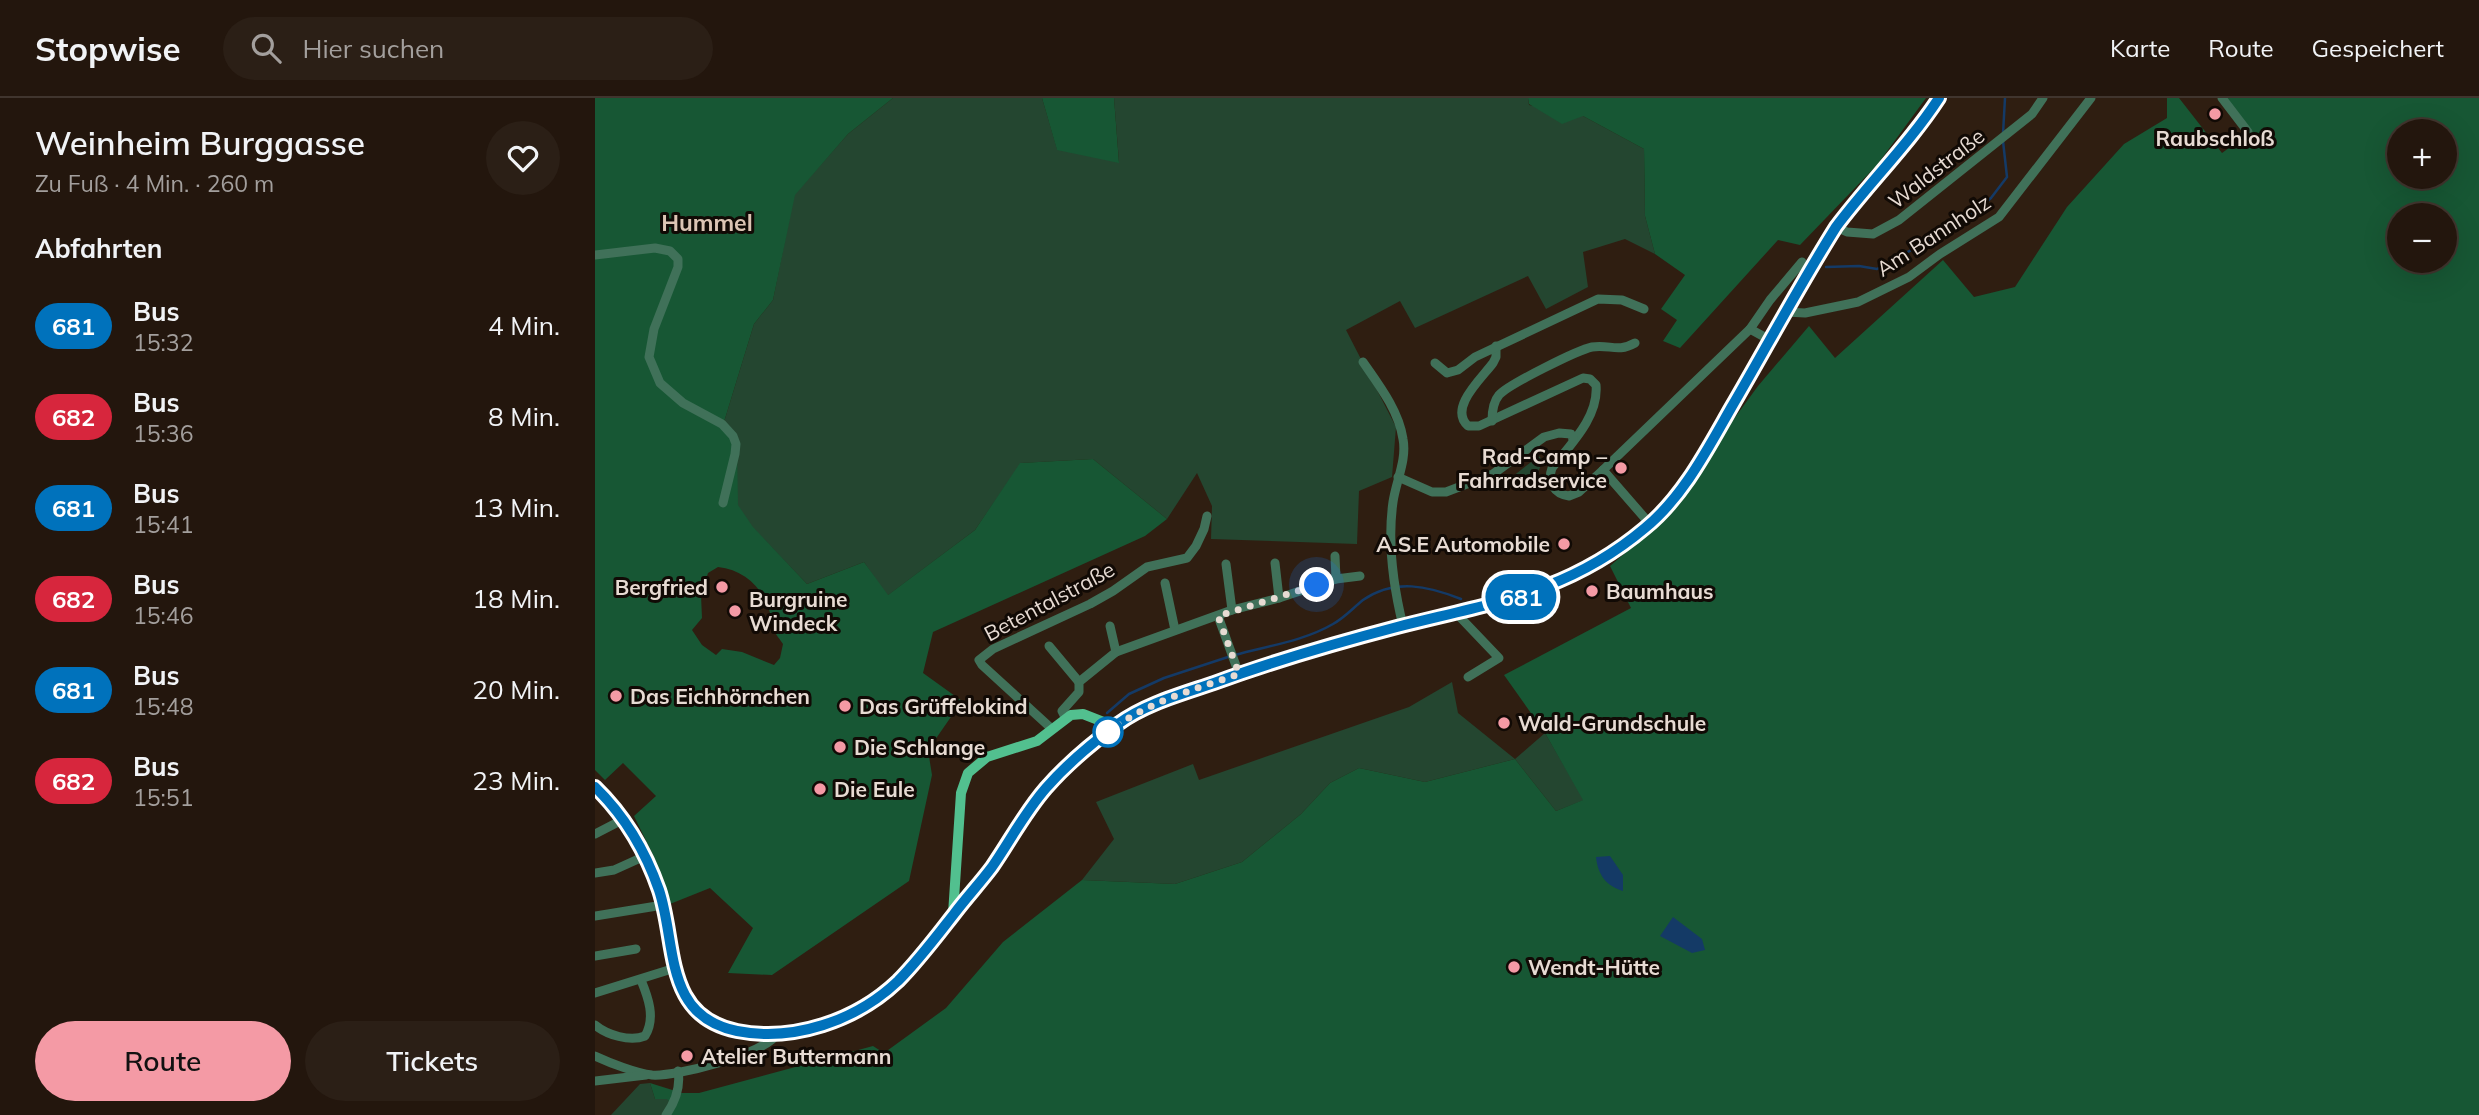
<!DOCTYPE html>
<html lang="de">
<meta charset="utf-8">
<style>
:root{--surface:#23160d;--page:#2b1f16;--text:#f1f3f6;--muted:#a39f9d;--line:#40352e;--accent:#f49aa5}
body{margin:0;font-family:Mulish,sans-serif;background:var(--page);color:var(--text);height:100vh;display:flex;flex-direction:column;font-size:26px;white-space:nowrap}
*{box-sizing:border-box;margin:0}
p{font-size:23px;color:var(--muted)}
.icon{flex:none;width:38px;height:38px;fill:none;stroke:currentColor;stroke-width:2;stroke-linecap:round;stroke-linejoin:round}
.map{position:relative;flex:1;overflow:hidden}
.panel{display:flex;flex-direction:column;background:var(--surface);width:595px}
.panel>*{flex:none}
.badge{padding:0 14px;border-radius:23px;font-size:24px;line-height:46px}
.tools{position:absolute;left:1792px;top:21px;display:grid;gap:14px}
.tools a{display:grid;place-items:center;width:70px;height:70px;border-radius:50%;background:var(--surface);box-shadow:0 7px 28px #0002,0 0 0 2px var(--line);font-size:35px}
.you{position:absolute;width:35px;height:35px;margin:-18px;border:5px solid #fff;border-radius:50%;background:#1a73e8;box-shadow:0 0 0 10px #1a73e833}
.map>.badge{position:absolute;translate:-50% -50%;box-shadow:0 0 0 4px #fff}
h2{padding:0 35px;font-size:26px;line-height:63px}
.round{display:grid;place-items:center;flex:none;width:74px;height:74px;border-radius:37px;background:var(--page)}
.head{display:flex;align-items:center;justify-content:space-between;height:119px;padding:0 35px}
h1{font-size:33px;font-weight:600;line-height:52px}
.cta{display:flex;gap:14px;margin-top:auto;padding:14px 35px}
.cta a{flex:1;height:80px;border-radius:42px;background:var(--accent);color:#111;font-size:28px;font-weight:600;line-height:80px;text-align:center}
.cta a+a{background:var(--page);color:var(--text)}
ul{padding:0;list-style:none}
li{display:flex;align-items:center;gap:21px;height:91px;padding:0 35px}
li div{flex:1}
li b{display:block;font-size:26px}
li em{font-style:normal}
li .badge{min-width:77px;font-weight:700;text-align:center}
header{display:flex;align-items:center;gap:42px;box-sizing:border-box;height:98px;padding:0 35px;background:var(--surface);border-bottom:2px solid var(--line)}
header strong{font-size:33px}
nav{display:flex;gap:38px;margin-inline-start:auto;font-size:24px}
.search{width:490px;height:63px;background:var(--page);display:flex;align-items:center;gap:18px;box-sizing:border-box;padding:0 24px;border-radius:38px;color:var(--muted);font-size:26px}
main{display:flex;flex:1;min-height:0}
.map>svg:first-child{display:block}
.green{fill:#244630}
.forest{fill:#175734;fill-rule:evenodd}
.water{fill:#143a66}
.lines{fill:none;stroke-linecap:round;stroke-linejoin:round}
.stream{stroke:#143a66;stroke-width:2.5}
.minor{stroke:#407159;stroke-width:9}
.major{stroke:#52c08f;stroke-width:10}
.line-casing{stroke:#fff;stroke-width:16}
.line{stroke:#0072bc;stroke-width:10}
.walk{stroke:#e7dbd3;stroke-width:7;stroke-dasharray:0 12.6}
.poi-dot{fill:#f49aa5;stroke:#110a05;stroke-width:2.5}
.stop-dot{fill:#fff;stroke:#0072bc;stroke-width:3.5}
.labels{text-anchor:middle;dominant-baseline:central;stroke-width:6;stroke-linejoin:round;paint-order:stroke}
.poi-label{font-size:21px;font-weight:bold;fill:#e7dbd3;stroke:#110a05;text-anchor:start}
.street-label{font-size:21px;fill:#e7dbd3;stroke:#110a05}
.neighbourhood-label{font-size:23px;font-weight:bold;fill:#dcc5b4;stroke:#110a05}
</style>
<header>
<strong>Stopwise</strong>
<div class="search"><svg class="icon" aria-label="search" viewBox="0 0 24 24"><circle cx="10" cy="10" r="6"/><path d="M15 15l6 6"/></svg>Hier suchen</div>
<nav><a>Karte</a><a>Route</a><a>Gespeichert</a></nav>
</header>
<main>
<section class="panel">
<div class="head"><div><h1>Weinheim Burggasse</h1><p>Zu Fuß · 4 Min. · 260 m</p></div><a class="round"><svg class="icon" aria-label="heart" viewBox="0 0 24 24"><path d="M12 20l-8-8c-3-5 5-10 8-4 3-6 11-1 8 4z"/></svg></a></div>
<h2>Abfahrten</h2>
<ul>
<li><span class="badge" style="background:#0072bc;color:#fff">681</span><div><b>Bus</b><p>15:32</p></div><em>4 Min.</em></li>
<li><span class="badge" style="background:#d7263d;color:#fff">682</span><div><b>Bus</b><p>15:36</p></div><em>8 Min.</em></li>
<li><span class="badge" style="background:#0072bc;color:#fff">681</span><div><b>Bus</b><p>15:41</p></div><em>13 Min.</em></li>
<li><span class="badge" style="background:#d7263d;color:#fff">682</span><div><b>Bus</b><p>15:46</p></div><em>18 Min.</em></li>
<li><span class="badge" style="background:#0072bc;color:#fff">681</span><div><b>Bus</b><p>15:48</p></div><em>20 Min.</em></li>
<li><span class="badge" style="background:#d7263d;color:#fff">682</span><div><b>Bus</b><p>15:51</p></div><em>23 Min.</em></li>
</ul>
<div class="cta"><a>Route</a><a>Tickets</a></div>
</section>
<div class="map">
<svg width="1884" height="1017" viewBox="0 0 1884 1017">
<rect width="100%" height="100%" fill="#2f1e11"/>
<g class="green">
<polygon points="298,0 447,0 462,51 524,64 519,0 933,0 934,7 988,18 1049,51 1050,118 1060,156 1030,141 988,154 993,189 951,211 933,178 820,230 805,203 751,232 801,329 797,379 764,393 762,446 616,441 617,408 602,375 572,421 498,361 426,365 380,432 292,498 269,464 212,486 158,430 142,407 142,351 129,324 159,226 178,202 199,97 253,36"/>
<polygon points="944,358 948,363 943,374 921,391 913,382"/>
<polygon points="857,584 863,615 920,661 950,635 989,702 961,713 920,661 830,684 764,670 735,685 706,716 647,764 580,786 487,782 519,741 501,704 598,666 604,682 814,609"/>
<polygon points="55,985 60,1001 73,1001 76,1005 69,1017 16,1017 45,986"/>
</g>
<g class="forest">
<path d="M 0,0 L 298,0 L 253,36 L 200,97 L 178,202 L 159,226 L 129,324 L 142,351 L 143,407 L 158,429 L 212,486 L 269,464 L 293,497 L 380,432 L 425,365 L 498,361 L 572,421 L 550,438 L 338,534 L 328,575 L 367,603 L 333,652 L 337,677 L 314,783 L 177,877 L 133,875 L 158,830 L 115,790 L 75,806 L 58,757 L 39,718 L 61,698 L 28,665 L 10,682 L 0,672 ZM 123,469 C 149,472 168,489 175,515 C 176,519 175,523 176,526 C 178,533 184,540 188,546 L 185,560 L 179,567 L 147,554 L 127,551 L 121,557 L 107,547 L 97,532 L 107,520 L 106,497 L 113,475 Z"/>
<polygon points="447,0 519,0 524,65 462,52"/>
<polygon points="933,0 1331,0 1282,67 1205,147 1183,142 1085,250 1068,243 1082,222 1066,211 1090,177 1060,156 1050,118 1049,51 988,18 967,26 934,6"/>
<path d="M 1572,0 L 1584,0 L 1627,55 L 1656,34 L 1631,0 L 1884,0 L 1884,1017 L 69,1017 L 76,1005 L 72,1001 L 60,1001 L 55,985 L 87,995 L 104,995 L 278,948 L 289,955 L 351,910 L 408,844 L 487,782 L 580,786 L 647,764 L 706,716 L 735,685 L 764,670 L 830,684 L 920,661 L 961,713 L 988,702 L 950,635 L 909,577 L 1036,510 L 1015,468 L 1059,430 L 1163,288 L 1214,228 L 1240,260 L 1348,162 L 1379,199 L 1420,189 L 1472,109 L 1529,46 L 1572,20 ZM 1804,33 L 1850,33 L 1850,79 L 1804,79 ZM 1804,117 L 1850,117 L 1850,163 L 1804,163 Z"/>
</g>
<g class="water">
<path d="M 1015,758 L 1028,777 L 1028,793 C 1011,788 1003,777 1001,759 Z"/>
<polygon points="1078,819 1107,841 1110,852 1097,855 1065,838"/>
</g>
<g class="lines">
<g class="stream">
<polyline points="1408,36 1410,0"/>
<polyline points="1231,169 1264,168 1282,171 1367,124 1396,100 1412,79 1408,43"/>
<path d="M 640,557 C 672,548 709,543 738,526 C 749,520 758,510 768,502 C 800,480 833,488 866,501"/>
<polyline points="512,615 534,596 569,580 633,559"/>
</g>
<g class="minor">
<polyline points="1627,0 1653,34"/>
<polyline points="1241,129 1252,134 1278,136 1304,122 1437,16 1448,0"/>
<polyline points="0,157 60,150 75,153 83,161 83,169 59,231 54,259 65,285 88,305 127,326 138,338 141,346 140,356 128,405"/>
<polyline points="1191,214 1210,215 1263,204 1314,179 1345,156 1404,119 1496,0"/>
<polyline points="1155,231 1175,242"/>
<path d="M 901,248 L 901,259 L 898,265 C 887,280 853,310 873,328 L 884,328 L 988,280 L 995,281 L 1001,287 C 1004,319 975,347 957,370 C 952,384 959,396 974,398 L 984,394 L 1008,372 L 1155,231 L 1175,202 L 1207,164"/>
<path d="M 768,264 C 784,287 804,313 808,341 C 812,362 801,383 798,404 C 792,446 798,487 808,528"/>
<polyline points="840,265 852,275 863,272 880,259 1003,201 1027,202 1049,211"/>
<path d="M 897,323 C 897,313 898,304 904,297 C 914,286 983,252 997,249 C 1015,246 1022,255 1040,245"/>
<polyline points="1008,372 1055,426"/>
<polyline points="803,379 837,394 851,394 898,376 949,339 964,335 976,336 978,341"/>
<polyline points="740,458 741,481"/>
<polyline points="680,465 684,500"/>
<polyline points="631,466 637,512"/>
<polyline points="570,485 580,532"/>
<polyline points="862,516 904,560 873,579"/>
<polyline points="623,518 644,576"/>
<polyline points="515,528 521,554"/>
<polyline points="454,548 484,584"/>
<polyline points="471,621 467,613 484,594 484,584 521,554 637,512 684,500 741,481 765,478"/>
<polyline points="457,631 387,567 384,562 398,551 495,506 518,493 552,469 592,460 601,448 609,431 612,418"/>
<polyline points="0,736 29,721"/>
<polyline points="0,775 19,772 50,758"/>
<polyline points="0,818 68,807"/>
<polyline points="0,858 41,851"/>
<polyline points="0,895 80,870"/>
<path d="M 0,927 C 12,937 35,944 50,938 C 61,920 53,899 46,882"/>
<path d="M 0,958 C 15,965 41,975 57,977 C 80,979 171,956 183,935"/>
<polyline points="0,983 51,977"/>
<path d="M 71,1017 C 80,1004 86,990 83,973"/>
</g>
<g class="major">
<path d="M 0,689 C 30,719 50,752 64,792 C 82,846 68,918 142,933 C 198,944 261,923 303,883 C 324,863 341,839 359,816 C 371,800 385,785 397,769 C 415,742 430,714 452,690 C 473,666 497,645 523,626 C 550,606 587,596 619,585 C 679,563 741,545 802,529 C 897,505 972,496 1050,430 C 1086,401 1109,357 1132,318 C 1169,255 1202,190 1241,129 C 1274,85 1314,46 1344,0"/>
<polyline points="358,816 366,695 373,675 392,659 442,643 476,617 488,616 511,625 526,623"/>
</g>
</g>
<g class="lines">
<defs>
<path id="line" d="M 0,689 C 30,718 50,752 64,792 C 82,846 68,918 142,933 C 198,944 261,923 303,883 C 323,863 341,839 359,816 C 371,800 385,785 397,769 C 415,743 430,714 451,690 C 472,666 497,645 523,626 C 550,606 587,596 619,585 C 679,563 741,545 802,529 C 896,505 973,495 1050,430 C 1088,399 1112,352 1136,310 C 1171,250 1204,188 1241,129 C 1274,85 1314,46 1344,0"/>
</defs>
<use href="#line" class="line-casing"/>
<use href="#line" class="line"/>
<path class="walk" d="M 513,634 C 550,605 600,591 644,576 L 623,518 L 722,487"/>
</g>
<g class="poi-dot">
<circle cx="1620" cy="16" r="7"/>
<circle cx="1026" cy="370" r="7"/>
<circle cx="969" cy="446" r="7"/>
<circle cx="127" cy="489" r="7"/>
<circle cx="997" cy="493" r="7"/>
<circle cx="140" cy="513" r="7"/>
<circle cx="21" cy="598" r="7"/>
<circle cx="250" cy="608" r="7"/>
<circle cx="909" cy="625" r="7"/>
<circle cx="245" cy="649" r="7"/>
<circle cx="225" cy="691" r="7"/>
<circle cx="919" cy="869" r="7"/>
<circle cx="92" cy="958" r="7"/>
</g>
<circle class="stop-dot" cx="513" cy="634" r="14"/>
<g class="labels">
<g class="poi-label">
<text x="1620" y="40" text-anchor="middle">Raubschloß</text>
<text x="1012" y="358" text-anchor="end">Rad-Camp –<tspan x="1012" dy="24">Fahrradservice</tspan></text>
<text x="955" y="446" text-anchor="end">A.S.E Automobile</text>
<text x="113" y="489" text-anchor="end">Bergfried</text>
<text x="1011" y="493">Baumhaus</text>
<text x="154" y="501">Burgruine<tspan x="154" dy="24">Windeck</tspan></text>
<text x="35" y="598">Das Eichhörnchen</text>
<text x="264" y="608">Das Grüffelokind</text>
<text x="923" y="625">Wald-Grundschule</text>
<text x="259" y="649">Die Schlange</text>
<text x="239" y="691">Die Eule</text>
<text x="933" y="869">Wendt-Hütte</text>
<text x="106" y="958">Atelier Buttermann</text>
</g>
<g class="street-label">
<text transform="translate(1341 70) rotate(-38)">Waldstraße</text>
<text transform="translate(1338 137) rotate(-33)">Am Bannholz</text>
<text transform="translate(454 503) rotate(-28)">Betentalstraße</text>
</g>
<g class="neighbourhood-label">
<text x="112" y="124">Hummel</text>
</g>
</g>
</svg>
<div class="tools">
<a>+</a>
<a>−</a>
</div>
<div class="you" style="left:722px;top:487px"></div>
<b class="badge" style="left:926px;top:499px;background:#0072bc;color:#fff">681</b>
</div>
</main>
